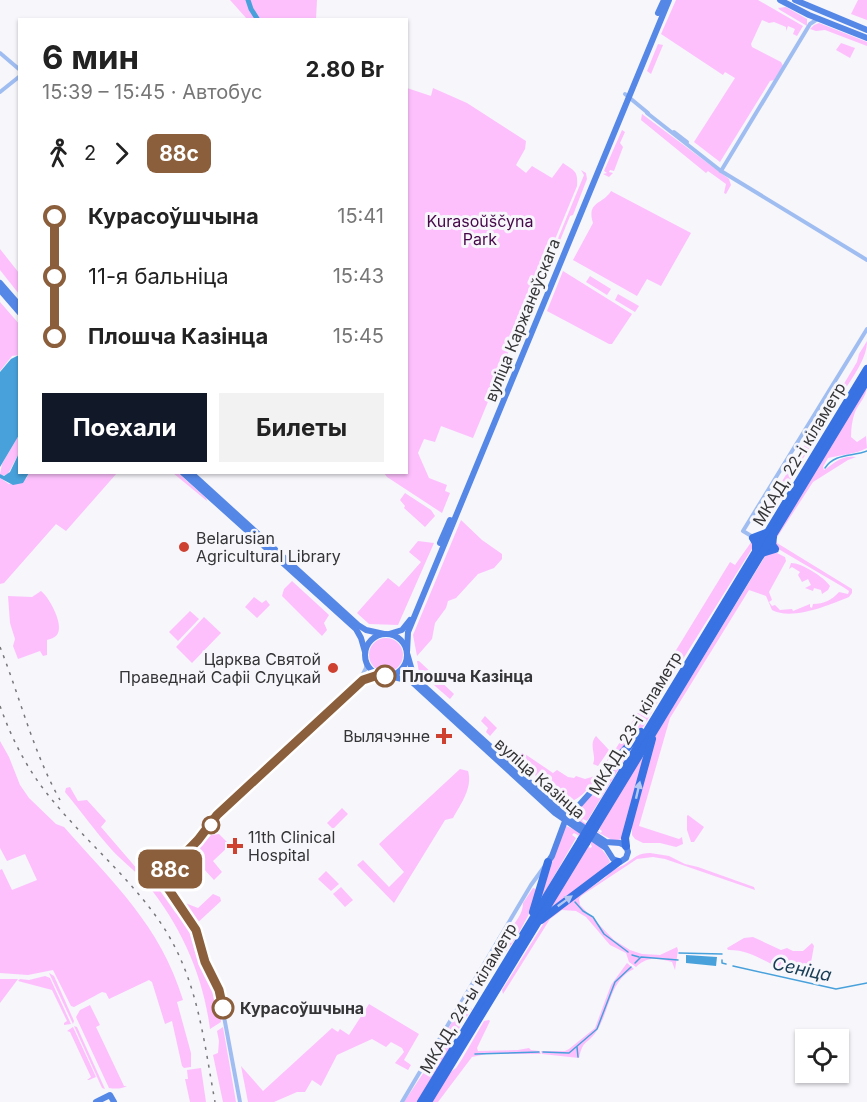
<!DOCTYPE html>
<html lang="ru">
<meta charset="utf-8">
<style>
:root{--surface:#fff;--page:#f2f2f2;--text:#222;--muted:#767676;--accent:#111827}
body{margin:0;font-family:Inter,sans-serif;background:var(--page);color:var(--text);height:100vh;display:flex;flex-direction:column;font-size:22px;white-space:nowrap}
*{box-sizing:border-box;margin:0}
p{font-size:20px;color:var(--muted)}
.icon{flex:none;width:33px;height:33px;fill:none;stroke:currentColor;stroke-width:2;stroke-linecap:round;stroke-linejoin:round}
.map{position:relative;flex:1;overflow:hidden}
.panel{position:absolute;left:18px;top:18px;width:390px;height:456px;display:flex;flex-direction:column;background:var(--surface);border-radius:0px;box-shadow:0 2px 4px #0004}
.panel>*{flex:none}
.badge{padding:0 12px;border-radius:9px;font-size:21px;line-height:39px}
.controls{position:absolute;left:795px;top:1029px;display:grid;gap:12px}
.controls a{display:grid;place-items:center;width:54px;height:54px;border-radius:0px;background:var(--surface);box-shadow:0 2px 4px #0004;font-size:30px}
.map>.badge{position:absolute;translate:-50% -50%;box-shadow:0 0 0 3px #fff}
.legs{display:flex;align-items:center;gap:9px;height:66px;padding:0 24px;font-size:20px}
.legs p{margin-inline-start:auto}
.summary{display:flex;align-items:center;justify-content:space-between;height:102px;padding:0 24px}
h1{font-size:33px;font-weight:700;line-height:45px}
.action{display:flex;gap:12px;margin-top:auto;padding:12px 24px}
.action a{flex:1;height:69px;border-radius:0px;background:var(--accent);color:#fff;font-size:24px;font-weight:700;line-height:69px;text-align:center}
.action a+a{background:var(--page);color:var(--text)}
ul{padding:0 24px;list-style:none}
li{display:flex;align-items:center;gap:21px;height:60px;font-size:22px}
li i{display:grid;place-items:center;width:9px;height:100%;margin:0 8px;background:currentColor}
li i::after{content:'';width:15px;height:15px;margin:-8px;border:4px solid;border-radius:50%;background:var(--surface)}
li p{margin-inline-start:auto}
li:first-child i{background:linear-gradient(#0000 50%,currentColor 0)}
li:last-child i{background:linear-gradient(currentColor 50%,#0000 0)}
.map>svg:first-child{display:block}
.green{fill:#fdc0fd}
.water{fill:#48a1db}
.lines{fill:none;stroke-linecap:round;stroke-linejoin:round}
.stream{stroke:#48a1db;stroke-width:1.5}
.river{stroke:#48a1db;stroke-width:5}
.minor{stroke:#a0bdf1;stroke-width:4}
.major{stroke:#5587e7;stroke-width:6}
.highway{stroke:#3972e2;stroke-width:8}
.rail{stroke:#78787b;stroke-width:1.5;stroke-dasharray:3 6;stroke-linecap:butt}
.highway-bridge{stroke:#3972e2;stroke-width:8}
.oneway{fill:#b4c8f2}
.line-1-casing{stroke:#fff;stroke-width:14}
.line-1{stroke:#8b5e3c;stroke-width:9}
.poi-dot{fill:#ce4130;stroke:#f6f6fb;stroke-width:2}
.stop-1-dot{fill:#fff;stroke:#8b5e3c;stroke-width:3}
.labels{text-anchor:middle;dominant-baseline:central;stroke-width:6;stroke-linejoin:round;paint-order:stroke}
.park-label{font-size:16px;fill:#450748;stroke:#f6f6fb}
.street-label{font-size:16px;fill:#353537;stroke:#f6f6fb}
.poi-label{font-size:16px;fill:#353537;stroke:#f6f6fb;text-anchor:start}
.stop-label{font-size:16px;font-weight:bold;fill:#353537;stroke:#f6f6fb;text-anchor:start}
.water-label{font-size:18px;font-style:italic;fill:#183d55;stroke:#f6f6fb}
</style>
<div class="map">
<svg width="867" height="1102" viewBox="0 0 867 1102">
<rect width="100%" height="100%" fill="#f6f6fb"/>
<g class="green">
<polygon points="230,0 317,0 316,19 247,19"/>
<polygon points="676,0 758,0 803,26 797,36 793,34 795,29 788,26 786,31 786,27 774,22 769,23 762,20 751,44 752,47 781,62 783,66 774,80 770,81 720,162 694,142 735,78 725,72 723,75 661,34"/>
<polygon points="858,0 867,0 867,20 851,14"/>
<polygon points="786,7 807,19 807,26 780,10 778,8"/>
<polygon points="819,23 867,42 867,46 825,30 816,31 810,29 814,25"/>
<polygon points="841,43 855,48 850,58 836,50"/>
<polygon points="658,44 663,45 651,74 647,71"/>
<path d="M 407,88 L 431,96 L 433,88 L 467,103 L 526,141 L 525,149 L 516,165 L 526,173 L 532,166 L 552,178 L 563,163 C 575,171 578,171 577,186 L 473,438 L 441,426 L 435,442 L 424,439 L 418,453 L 429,478 L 447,485 L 445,491 L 450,493 L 442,513 L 387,477 L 384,473 L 406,472 Z"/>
<polygon points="642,114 729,179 731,185 726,194 724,193 726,184 708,171 706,173 641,120"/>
<polygon points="622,130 625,132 620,143 623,147 614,171 610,170 609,172 613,173 609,177 603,174 607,173 604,171"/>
<polygon points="581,170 586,173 587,179 573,215 570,216 555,253 557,256 555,261 550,258 584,175"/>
<path d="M 611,191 L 691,233 L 661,286 L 647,279 L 637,296 L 573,260 L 593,223 C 586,201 604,204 611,191 Z"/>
<polygon points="0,249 19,273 19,294 0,270"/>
<polygon points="563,271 632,314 612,344 609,344 547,311"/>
<polygon points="590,276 611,289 607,295 586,282"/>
<polygon points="618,294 639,306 635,312 615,300"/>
<polygon points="0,302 20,325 19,355 12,356 0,371"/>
<path d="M 867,341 C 867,359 852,378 842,394 L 839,392 L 857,362 L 859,354 Z"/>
<path d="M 867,386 C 867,396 859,403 855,412 C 852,420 851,429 851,437 L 857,442 L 866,436 L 867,448 C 856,454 841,455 828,458 L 823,467 L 824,470 C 835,463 841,455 856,457 L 848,460 L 813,482 L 776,539 L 777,543 L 852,589 L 852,593 L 849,597 C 829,605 792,621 772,610 L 766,596 L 749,590 L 670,718 L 639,826 L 679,839 L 682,837 L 683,844 L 676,847 L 660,843 L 643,843 L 635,839 L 632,835 L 632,825 L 652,741 L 767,553 L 775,552 L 785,557 L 786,561 L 769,592 L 772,600 L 769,602 L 772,606 L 775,605 L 780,610 L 792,609 L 793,611 L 810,604 L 810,607 L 812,608 L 813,604 C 824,604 832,600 839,592 L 848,594 L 849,591 L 843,587 L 775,547 L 773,541 Z"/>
<polygon points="19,435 19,453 8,474 2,476 0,474 2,464"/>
<polygon points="811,435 816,437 770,513 765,513 764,510"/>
<polygon points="29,473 117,473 66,531 56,524 4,583 0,584 0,478 9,484 26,479"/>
<polygon points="173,473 178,473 206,498 207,501"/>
<polygon points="405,493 431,510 435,516 425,527 404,508 405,506 400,500"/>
<polygon points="461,520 482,540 502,554 502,559 494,568 478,574 456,598 448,601 446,608 435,623 432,639 417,656 413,635"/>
<polygon points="418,541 434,543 398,625 369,624 357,613 388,578 399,587 421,562 409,552"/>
<polygon points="752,541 754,541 753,547 673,675 644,726 618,754 616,753 615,750 730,562 735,565"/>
<path d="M 791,563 C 802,563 824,577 830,586 L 828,590 L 822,594 L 821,590 L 814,588 L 813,591 L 805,588 L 811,585 L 808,579 L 802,582 L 798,575 L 800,572 L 792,567 L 789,569 Z"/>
<polygon points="292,581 329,615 324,623 327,630 322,636 282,596 284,589"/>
<path d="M 41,591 C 49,597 66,627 56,636 C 54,638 50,639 47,640 L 47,655 L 43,656 L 40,651 L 18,659 L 13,646 L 15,639 L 10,623 L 8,596 L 32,597 Z"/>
<polygon points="254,597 262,603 266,600 270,605 257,618 245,607"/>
<polygon points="190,611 199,619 178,641 169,632"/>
<polygon points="204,617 221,633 192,663 176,647"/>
<circle cx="386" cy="655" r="17"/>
<polygon points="417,661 419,661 454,694 450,699 419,672"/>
<polygon points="485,716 497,728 490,736 486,732 488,728 481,721"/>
<path d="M 596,736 L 609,750 L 598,766 L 593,764 C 597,755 588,745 596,736 Z"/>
<path d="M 0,741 L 9,757 L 20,785 L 29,798 L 56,824 L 64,827 C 114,884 160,925 183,1000 L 177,1002 L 191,1053 L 191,1067 L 184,1068 L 182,1066 L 172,1021 L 165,1024 L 152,982 L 149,980 L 109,999 L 106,993 L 102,992 L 74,1007 L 71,1006 L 53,970 L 28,975 L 0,973 L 0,870 L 2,869 L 12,890 L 37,880 L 25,854 L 7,861 L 0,848 Z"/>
<polygon points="634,744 587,821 583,819 582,821 601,833 602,831 598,828 646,747 622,839 614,841 575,820 573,815"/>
<path d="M 522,752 L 553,773 L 557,770 L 568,777 L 574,778 L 576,776 L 585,779 L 595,776 L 611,755 C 604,768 581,807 564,801 L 517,759 Z"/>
<path d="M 460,769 L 468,771 C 473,787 461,804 453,818 L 445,820 L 394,903 L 357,865 L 363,860 L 389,887 L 404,872 L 379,844 Z"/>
<path d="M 70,787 L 78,801 L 87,800 L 106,821 L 101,827 L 138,870 L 143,867 L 175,912 L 186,922 L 194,936 L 210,982 L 216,991 L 221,1022 L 210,1029 C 203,975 181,926 147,884 C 136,871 122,861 111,849 C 95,831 81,811 65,792 L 66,788 Z"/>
<polygon points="342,808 348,814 333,829 327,823"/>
<polygon points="688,815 704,827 694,842 691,842 687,830 687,816"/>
<path d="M 566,826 C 583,833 603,845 610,862 L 588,883 L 547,910 L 586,844 L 590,848 L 592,847 L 590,842 L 574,833 L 572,835 L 576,838 L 542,897 L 541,897 L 562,831 Z"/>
<polygon points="219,834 230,845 213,861 222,872 214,880 191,855 211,835"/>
<path d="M 650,853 L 669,856 L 685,864 L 698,867 L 754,887 L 755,890 L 665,859 L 653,857 L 637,859 L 581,896 L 579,899 L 580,905 L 614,940 L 630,950 L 642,954 L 660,955 L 677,947 L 678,950 L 675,970 L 672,962 C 657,958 648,956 636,967 L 629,962 L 626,953 L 610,945 L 586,917 L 576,911 L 562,910 L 550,919 L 503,994 L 502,990 L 547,918 L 606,877 C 614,867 618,869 627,863 C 635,857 639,853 650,853 Z"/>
<polygon points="326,871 339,884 331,891 318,879"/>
<polygon points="341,887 353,900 345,907 333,894"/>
<path d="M 533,888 L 536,889 L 537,894 L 528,916 L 516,938 L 491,972 L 482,974 L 490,970 L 505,946 L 501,941 C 509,928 523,918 523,903 Z"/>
<polygon points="213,894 220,897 221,901 195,925 182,905 185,903 198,908"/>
<path d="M 753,937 L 781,950 L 787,948 L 793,951 L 803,951 L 812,943 L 814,946 L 810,968 L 800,974 C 775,971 755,949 728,950 L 727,948 L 744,938 Z"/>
<path d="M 627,963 L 634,969 C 609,980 610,1012 596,1032 C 587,1045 583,1039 579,1058 L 542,1054 L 541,1051 L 565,1051 L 569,1049 L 595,1028 L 611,985 Z"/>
<polygon points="49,973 54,976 74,1021 73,1024"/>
<polygon points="45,976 50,978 71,1024 64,1025 64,1023 67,1021 52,990 18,981 20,979 29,980"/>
<polygon points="0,979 18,979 0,1003"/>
<polygon points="369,1004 419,1034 404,1060 411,1065 408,1070 395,1063 404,1052 402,1048 391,1042 386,1047 372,1039 337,1055 321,1086 312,1080 305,1092 297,1092 274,1102 248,1102 241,1066 263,1091 332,1028 338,1032 340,1029 349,1035"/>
<polygon points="463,1004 472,1009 452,1039 450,1048 417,1102 404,1102 436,1054 434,1052"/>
<path d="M 90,1005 L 100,1025 L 96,1027 L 124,1086 L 127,1086 C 121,1089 116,1089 109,1088 L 76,1017 L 80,1010 Z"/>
<polygon points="489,1020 490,1021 477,1048 478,1051 518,1050 529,1048 531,1050 539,1051 541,1054 486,1054 472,1057 438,1102 430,1102 445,1076 456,1068 462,1059 484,1021"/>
<polygon points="74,1026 77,1027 105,1089 102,1088"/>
<polygon points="73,1027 96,1077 89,1080 87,1080 91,1077 70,1032 67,1031"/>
<polygon points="223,1027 236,1102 223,1102 213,1055 218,1053 219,1041 217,1031"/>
<polygon points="201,1068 206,1102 190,1102 185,1079 188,1079 187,1070"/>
</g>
<g class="water">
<polygon points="19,355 19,435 0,467 0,372 11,359"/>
<polygon points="19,453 20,472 29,473 23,483 13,485 0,478 0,474 4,476 10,472"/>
<polygon points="686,955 717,957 716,966 686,963"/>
</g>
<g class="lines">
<g class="stream">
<path d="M 825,468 C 835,453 852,457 867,451"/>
<polyline points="575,902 583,911 593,917 604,934 628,952"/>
<polyline points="679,953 722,954"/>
<polyline points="632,955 639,957"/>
<polyline points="722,960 722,963 726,964"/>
<polyline points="635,963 641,957 678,960"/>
<polyline points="733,966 836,989 867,983"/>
<polyline points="577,1047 578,1057"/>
<polyline points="543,1052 569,1053 597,1029 615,982 631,967"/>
<polyline points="475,1054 539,1052"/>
</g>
<polyline class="river" points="248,0 251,9 258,20"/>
<g class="minor">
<polyline points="0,53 20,70"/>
<polyline points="0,92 20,76"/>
<polyline points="625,94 648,113"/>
<polyline points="647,113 721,171 867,260"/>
<polyline points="674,132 687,142"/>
<polyline points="721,171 810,24 819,18"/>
<polyline points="753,537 743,531 867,329"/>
<polyline points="305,734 363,680 378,675"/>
<polyline points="224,809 256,780"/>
<polyline points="161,878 192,847"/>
<polyline points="240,1102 219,990 208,972 196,930 159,876 195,840 209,820 361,678 366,668 366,661"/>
<polyline points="402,1102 531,885 544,867"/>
</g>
<g class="major">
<polyline points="780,0 809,15 867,38"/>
<polyline points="795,0 867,30"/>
<polyline points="658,13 664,0"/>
<polyline points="0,283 20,306"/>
<polyline points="0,290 20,313"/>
<polyline points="182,472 356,629 361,638 365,652"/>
<polyline points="190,472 358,625 366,630 384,634"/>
<polyline points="440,543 450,520"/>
<polyline points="389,634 402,630 410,620"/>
<circle cx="386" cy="655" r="21"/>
<polyline points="407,652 408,632 669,0"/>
<polyline points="389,676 411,681 555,813 606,848 613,859 620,862 626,858 628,852 626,846 620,843 606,842 568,817 416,679 413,674 407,653"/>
<polyline points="548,862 552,856 565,821 615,765 617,759"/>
<polyline points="96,1102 110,1095 114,1102"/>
</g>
<g class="highway">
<polyline points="756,550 756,543 753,538 766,533"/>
<polyline points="762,553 775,549 772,545 773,537"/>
<polyline points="617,759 641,732"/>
<polyline points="590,825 867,369"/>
<polyline points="595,828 867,380"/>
<polyline points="626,846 625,838 652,739"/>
<polyline points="533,912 548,862"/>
<polyline points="541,920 618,862"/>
<polyline points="421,1102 581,840"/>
<polyline points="428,1102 586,843"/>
</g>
<g class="rail">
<path d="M 0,647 C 20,697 33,752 60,800"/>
<path d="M 0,706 C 11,737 25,765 45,791 C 82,839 131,877 164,928 C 198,981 204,1042 215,1102"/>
</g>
<g class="highway-bridge">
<polyline points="581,840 590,825"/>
<polyline points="586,843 595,828"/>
</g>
</g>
<defs><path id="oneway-solid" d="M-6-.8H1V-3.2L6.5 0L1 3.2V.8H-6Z" transform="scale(1.5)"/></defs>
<g class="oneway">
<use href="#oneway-solid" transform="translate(638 790) rotate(-77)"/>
<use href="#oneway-solid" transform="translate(565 901) rotate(-36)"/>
</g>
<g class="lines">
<defs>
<polyline id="line-1" points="223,1008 219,990 205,962 196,930 161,878 198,840 217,815 363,680 378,675 385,676"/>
</defs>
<use href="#line-1" class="line-1-casing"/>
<use href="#line-1" class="line-1"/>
</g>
<g class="poi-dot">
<circle cx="184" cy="547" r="6"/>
<circle cx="333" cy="668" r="6"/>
<path d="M441 727h6v6h6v6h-6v6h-6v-6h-6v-6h6z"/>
<path d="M232 837h6v6h6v6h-6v6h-6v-6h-6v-6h6z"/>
</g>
<g class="stop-1-dot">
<circle cx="385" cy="676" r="10"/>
<circle cx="211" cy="825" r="8"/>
<circle cx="223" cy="1008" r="10"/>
</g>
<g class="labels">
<g class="park-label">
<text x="480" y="221">Kurasoŭščyna<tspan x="480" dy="18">Park</tspan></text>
</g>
<g class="street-label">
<text transform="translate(522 320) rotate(-68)">вуліца Каржанеўскага</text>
<text transform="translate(799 454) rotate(-59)">МКАД, 22-і кіламетр</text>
<text transform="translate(635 723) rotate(-59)">МКАД, 23-і кіламетр</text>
<text transform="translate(540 778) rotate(41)">вуліца Казінца</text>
<text transform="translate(468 998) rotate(-59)">МКАД, 24-ы кіламетр</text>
</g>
<g class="poi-label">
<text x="196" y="538">Belarusian<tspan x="196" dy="18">Agricultural Library</tspan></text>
<text x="321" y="659" text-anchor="end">Царква Святой<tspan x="321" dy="18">Праведнай Сафіі Слуцкай</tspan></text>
<text x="430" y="736" text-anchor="end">Вылячэнне</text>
<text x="248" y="837">11th Clinical<tspan x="248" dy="18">Hospital</tspan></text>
</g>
<g class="stop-label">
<text x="402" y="676">Плошча Казінца</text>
<text x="240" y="1008">Курасоўшчына</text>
</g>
<g class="water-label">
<text transform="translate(802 969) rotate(12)">Сеніца</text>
</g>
</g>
</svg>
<div class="controls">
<a><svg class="icon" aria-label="locate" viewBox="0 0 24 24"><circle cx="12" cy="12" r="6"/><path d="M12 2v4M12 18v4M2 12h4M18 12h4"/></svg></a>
</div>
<b class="badge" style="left:170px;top:869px;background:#8b5e3c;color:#fff">88с</b>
<section class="panel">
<div class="summary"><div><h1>6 мин</h1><p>15:39 – 15:45 · Автобус</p></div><b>2.80 Br</b></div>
<div class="legs"><svg class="icon" aria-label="walk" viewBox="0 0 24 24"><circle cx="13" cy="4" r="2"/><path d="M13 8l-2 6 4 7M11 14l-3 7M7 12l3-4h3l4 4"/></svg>2<svg class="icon" aria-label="forward" viewBox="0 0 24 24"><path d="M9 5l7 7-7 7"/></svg><b class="badge" style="background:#8b5e3c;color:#fff">88с</b></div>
<ul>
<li><i style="color:#8b5e3c"></i><b>Курасоўшчына</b><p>15:41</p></li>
<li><i style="color:#8b5e3c"></i><span>11-я бальніца</span><p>15:43</p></li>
<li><i style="color:#8b5e3c"></i><b>Плошча Казінца</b><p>15:45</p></li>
</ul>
<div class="action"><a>Поехали</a><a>Билеты</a></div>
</section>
</div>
